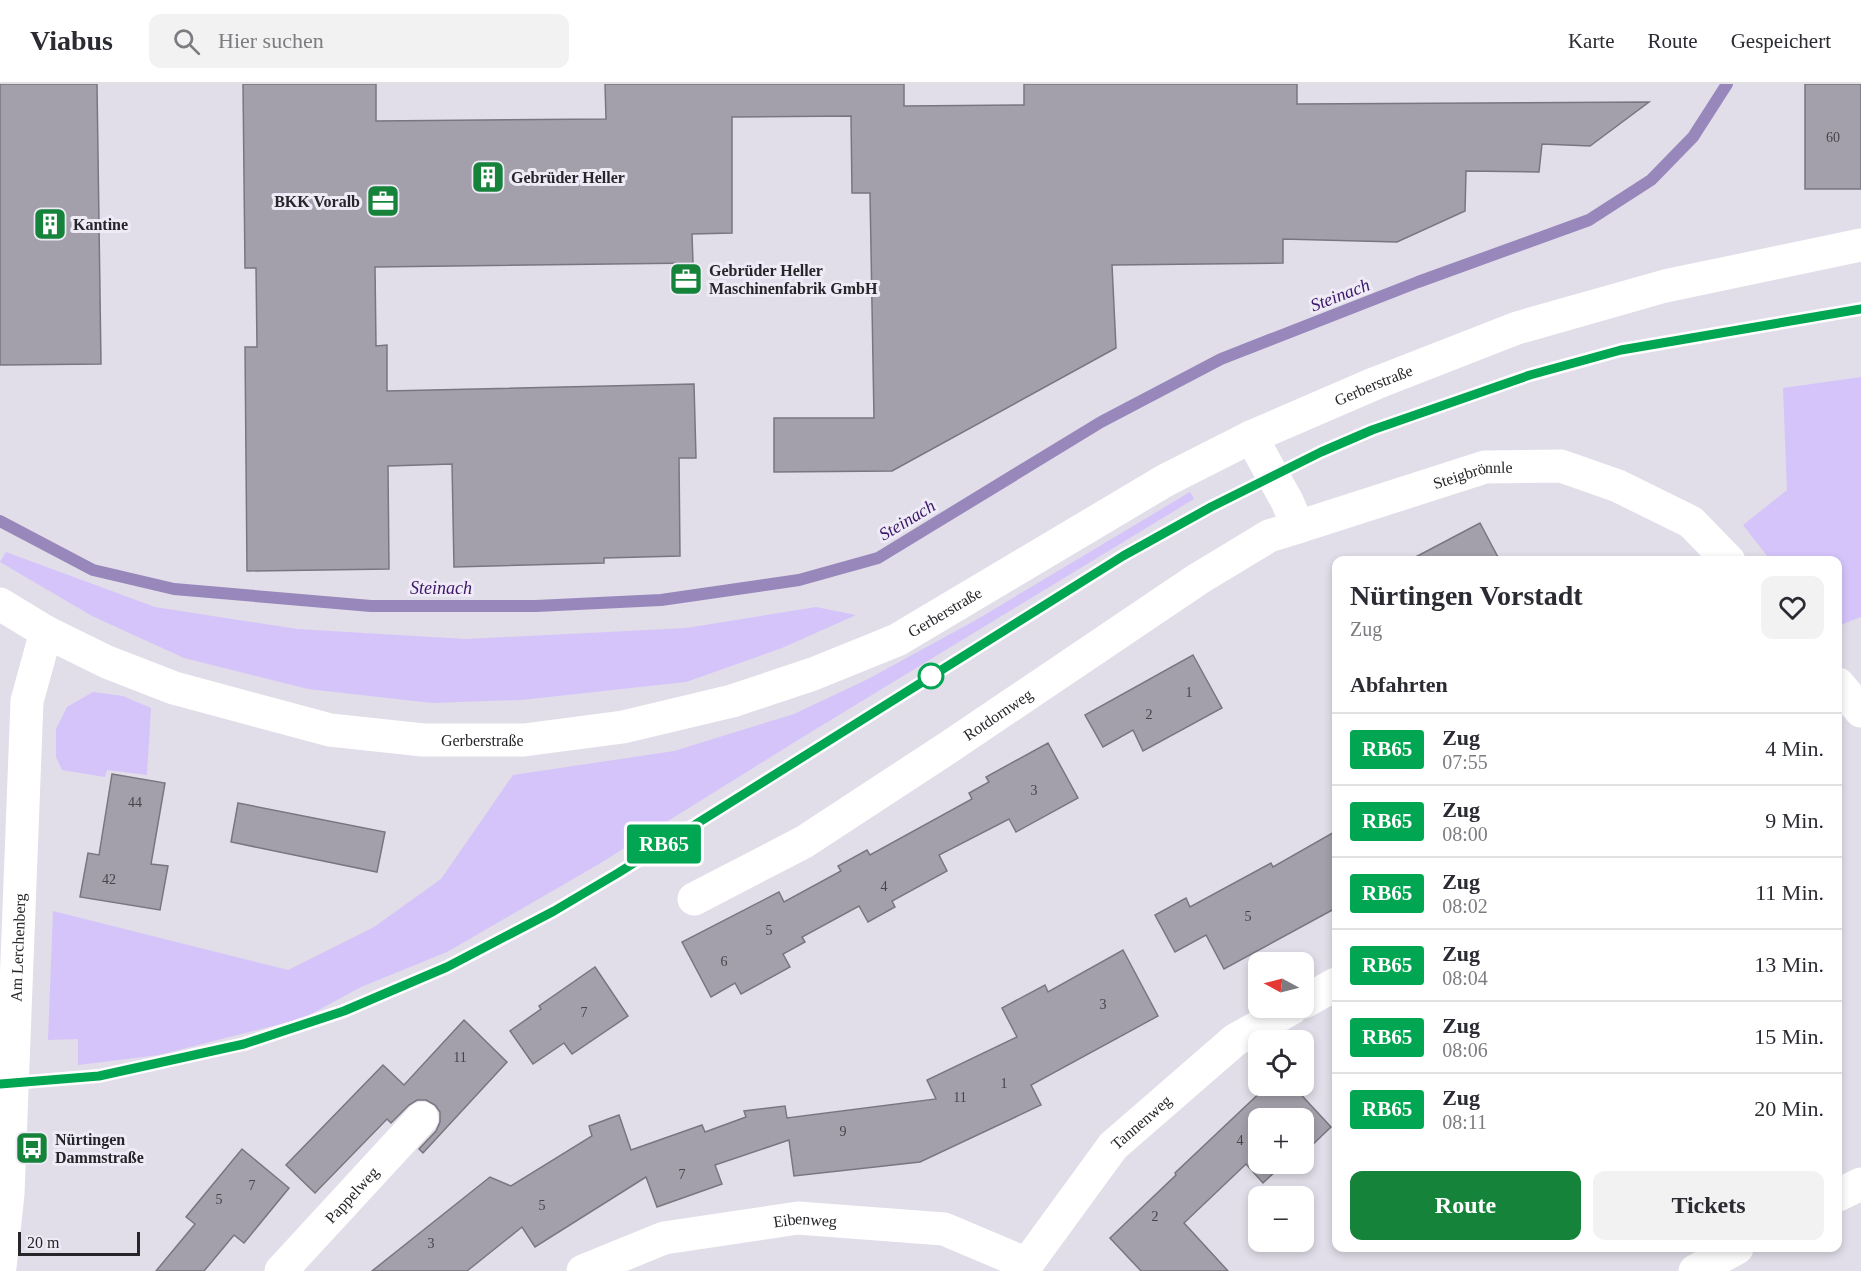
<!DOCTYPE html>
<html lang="de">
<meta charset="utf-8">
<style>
:root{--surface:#fff;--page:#f2f2f3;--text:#2b2b33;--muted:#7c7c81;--line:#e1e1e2;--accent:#16833a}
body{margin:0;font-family:"Times New Roman",serif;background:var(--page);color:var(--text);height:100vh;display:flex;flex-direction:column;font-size:22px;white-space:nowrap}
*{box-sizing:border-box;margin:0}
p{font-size:20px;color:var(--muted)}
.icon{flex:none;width:33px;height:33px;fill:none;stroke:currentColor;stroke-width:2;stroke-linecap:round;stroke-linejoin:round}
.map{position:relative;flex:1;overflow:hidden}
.drawer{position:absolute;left:1332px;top:472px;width:510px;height:696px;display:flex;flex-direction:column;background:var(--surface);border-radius:12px;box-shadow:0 3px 9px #0003}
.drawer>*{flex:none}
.badge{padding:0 12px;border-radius:4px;font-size:21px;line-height:39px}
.needle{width:39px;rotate:277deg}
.tools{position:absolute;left:1248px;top:868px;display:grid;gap:12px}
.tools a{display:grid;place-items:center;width:66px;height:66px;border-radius:12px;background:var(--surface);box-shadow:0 3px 9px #0003;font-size:30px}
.scale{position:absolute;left:18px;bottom:15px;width:122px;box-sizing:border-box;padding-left:6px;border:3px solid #262529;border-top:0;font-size:16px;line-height:21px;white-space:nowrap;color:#262529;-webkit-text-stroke:4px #eeebf6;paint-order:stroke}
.map>.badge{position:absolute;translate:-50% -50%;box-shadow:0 0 0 3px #fff}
h2{padding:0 18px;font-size:22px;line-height:54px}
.round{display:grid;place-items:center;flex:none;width:63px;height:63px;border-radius:12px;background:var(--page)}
.summary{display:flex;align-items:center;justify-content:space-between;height:102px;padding:0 18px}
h1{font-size:28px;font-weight:700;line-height:45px}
.button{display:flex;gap:12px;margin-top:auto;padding:12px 18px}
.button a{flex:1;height:69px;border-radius:12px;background:var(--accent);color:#fff;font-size:24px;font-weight:700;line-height:69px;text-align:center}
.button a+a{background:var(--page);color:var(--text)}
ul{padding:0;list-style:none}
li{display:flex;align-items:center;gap:18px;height:72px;padding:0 18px;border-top:2px solid var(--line)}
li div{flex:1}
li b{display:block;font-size:22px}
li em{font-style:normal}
li .badge{min-width:66px;font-weight:700;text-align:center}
header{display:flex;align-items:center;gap:36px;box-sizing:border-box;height:84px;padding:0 30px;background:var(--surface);border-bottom:2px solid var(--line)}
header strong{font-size:28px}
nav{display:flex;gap:33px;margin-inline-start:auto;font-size:21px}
.search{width:420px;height:54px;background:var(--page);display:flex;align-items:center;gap:15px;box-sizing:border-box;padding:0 21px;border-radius:12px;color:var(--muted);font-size:22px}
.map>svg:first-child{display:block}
.green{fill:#d5c4fa}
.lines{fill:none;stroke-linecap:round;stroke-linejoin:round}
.stream{stroke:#9887bb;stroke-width:12}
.building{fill:#a3a0ab;stroke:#797680;stroke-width:1.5}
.minor{stroke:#fff;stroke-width:33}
.rail{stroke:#3b3a3f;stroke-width:4.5}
.line-casing{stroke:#fff;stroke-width:14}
.line{stroke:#00a651;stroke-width:9}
.stop-dot{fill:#fff;stroke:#00a651;stroke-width:3}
.labels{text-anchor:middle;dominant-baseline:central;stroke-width:6;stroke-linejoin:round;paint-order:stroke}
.number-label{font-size:14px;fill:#45444a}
.poi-label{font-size:16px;font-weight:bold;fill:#262529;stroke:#eeebf6;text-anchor:start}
.street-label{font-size:16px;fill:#262529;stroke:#eeebf6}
.water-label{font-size:18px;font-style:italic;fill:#3c1669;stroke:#eeebf6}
</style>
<header>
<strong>Viabus</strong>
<div class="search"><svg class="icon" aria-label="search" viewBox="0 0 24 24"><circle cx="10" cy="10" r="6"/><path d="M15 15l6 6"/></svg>Hier suchen</div>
<nav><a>Karte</a><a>Route</a><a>Gespeichert</a></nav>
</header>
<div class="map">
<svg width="1861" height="1187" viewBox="0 0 1861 1187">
<rect width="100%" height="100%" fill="#e1dee9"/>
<g class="green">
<polygon points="1861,293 1861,533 1838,542 1838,477 1771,477 1743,441 1787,406 1783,304"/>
<polygon points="1190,408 1194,415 798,656 599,780 447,868 361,903 304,934 159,971 78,981 78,955 48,956 53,827 288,886 374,843 441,795 513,691 674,667 794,630 868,595 976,536"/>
<polygon points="6,468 155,523 297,545 466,555 686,544 816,523 856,531 782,564 686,598 521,616 432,619 308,605 184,574 92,532 0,478"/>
<polygon points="93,608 123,612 151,624 147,691 107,686 105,693 62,686 56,673 56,645 67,623"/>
</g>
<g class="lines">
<polyline class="stream" points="0,437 93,486 174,505 371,522 536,522 661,516 799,496 878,474 1101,338 1221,275 1418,198 1589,136 1651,96 1693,53 1727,0"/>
</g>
<g class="building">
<polygon points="0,0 97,0 101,280 0,281"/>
<polygon points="243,0 376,0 376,37 606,35 605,0 904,0 904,22 1024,21 1024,0 1297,0 1297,20 1649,18 1590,62 1542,60 1539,88 1466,87 1465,127 1397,158 1283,155 1283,179 1112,181 1116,264 892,387 774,388 774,334 874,334 870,109 852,109 851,32 732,33 732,149 692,150 693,179 375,183 376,262 387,261 387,307 694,300 696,374 679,374 680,472 604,474 604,479 454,483 452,380 388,382 389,485 247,487 245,263 257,263 256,184 245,184"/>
<rect x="1805" y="0" width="56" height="105"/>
<polygon points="1480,439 1500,477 1408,477"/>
<polygon points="1193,571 1222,624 1143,667 1133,646 1103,663 1085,631"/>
<polygon points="1048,659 1078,714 1016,748 1009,735 939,771 947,787 892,817 895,823 868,838 859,822 802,853 805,858 783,870 790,883 741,910 735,899 711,913 682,858 779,808 784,818 841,787 838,782 867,766 870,771 972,715 969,709 989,698 986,693"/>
<polygon points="112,690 165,699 151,780 168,782 160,826 80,813 88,769 99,771"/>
<polygon points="238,719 385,748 377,788 231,758"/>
<polygon points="1336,747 1336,824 1224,885 1206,851 1175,868 1155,831 1186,814 1190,823 1271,779 1273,783"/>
<polygon points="1123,866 1158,932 1031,1001 1041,1021 920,1078 794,1092 789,1056 715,1081 722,1100 657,1123 646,1093 535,1163 522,1143 467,1187 372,1187 490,1093 511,1102 592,1052 589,1042 619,1031 631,1066 702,1041 705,1048 746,1033 744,1027 785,1022 787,1034 936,1015 927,996 1017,953 1002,924 1045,901 1048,908"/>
<polygon points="595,883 628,932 572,970 564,959 533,980 510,947 541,925 539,922"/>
<polygon points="464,936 507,978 423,1069 419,1065 436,1047 440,1038 440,1028 435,1021 426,1016 417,1016 409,1021 391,1039 387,1035 315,1109 286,1081 383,981 404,1001"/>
<polygon points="1267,1002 1293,1002 1331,1043 1307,1066 1304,1063 1304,1035 1258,1035 1258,1080 1283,1080 1263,1099 1246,1080 1184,1139 1228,1187 1141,1187 1110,1154 1176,1091 1175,1089"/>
<polygon points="242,1065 289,1104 244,1159 234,1151 204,1187 156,1187 195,1140 186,1133"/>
</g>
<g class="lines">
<g class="minor">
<polyline points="1251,353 1287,417 1298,443"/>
<path id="s1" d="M 0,520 L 46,548 L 107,578 L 174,604 L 330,646 L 423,656 L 524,656 L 623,643 L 732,617 L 813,590 L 897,556 L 1166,396 L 1251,353 L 1376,299 L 1517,244 L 1665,202 L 1861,161"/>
<polyline points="1838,600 1861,627"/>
<path id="s2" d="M 694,815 L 804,758 L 949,663 L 1198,495 L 1269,452 L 1298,443 L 1485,383 L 1561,382 L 1618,402 L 1691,438 L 1729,477"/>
<polyline points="1304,918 1336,900"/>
<polyline points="1838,1111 1861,1100"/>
<path id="s3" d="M 0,1183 L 8,1110 L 27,617 L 46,548"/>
<path id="s4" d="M 281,1187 L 422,1034"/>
<path id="s5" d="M 583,1187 L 664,1154 L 798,1134 L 944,1145 L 1027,1180"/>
<path id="s6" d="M 1026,1187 L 1027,1180 L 1113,1062 L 1235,956 L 1292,924"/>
<polyline points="1695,1187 1737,1164"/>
</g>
<polyline class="rail" points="0,1000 99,992 244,960 344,927 447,883 554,827 618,789 1123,472 1211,423 1321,368 1372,346 1530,291 1621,266 1861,224"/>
</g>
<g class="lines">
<defs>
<polyline id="line" points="0,1000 99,992 244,960 344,927 447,883 554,827 618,789 1123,472 1211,423 1321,368 1372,346 1530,291 1621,266 1861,225"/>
</defs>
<use href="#line" class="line-casing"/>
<use href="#line" class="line"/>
</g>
<defs>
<symbol id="building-square" viewBox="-11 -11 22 22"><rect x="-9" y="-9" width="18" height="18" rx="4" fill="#16833a" stroke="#eeebf6"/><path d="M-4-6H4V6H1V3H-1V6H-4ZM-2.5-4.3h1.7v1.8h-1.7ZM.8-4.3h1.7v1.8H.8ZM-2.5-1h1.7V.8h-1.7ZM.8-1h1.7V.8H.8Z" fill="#fff"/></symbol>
<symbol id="office-square" viewBox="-11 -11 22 22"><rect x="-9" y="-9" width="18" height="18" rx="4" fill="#16833a" stroke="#eeebf6"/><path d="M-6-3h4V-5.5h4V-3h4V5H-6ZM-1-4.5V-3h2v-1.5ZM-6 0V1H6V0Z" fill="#fff"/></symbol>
<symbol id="bus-square" viewBox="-11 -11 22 22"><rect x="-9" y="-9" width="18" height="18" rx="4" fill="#16833a" stroke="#eeebf6"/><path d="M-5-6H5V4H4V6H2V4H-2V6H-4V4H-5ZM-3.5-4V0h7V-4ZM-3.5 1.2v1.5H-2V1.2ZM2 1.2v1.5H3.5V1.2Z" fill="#fff"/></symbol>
</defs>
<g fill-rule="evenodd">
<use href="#building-square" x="469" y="74" width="38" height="38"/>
<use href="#office-square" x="364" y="98" width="38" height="38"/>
<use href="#building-square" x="31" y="121" width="38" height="38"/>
<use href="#office-square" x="667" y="176" width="38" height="38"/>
<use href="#bus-square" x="13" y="1045" width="38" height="38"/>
</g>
<circle class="stop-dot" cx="931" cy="592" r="12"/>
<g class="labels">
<g class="number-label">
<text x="1833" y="53">60</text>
<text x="1189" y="608">1</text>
<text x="1149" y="630">2</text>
<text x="1034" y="706">3</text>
<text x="135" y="718">44</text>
<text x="109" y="795">42</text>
<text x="884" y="802">4</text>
<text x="1248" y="832">5</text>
<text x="769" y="846">5</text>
<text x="724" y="877">6</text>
<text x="1103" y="920">3</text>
<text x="584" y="928">7</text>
<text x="460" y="973">11</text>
<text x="1004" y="999">1</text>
<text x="960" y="1013">11</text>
<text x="843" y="1047">9</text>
<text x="1240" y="1056">4</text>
<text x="682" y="1090">7</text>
<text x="252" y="1101">7</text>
<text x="219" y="1115">5</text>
<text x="542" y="1121">5</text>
<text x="1155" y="1132">2</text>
<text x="431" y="1159">3</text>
</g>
<g class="poi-label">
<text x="511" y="93">Gebrüder Heller</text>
<text x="360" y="117" text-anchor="end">BKK Voralb</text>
<text x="73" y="140">Kantine</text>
<text x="709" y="186">Gebrüder Heller<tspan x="709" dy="18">Maschinenfabrik GmbH</tspan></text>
<text x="55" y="1055">Nürtingen<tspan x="55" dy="18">Dammstraße</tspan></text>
</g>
<g class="street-label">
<text stroke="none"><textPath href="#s1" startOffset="1479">Gerberstraße</textPath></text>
<text stroke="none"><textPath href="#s2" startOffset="894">Steigbrönnle</textPath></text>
<text stroke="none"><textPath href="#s1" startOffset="993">Gerberstraße</textPath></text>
<text stroke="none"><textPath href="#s2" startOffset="356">Rotdornweg</textPath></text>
<text stroke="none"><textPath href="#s1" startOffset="508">Gerberstraße</textPath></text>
<text stroke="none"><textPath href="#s3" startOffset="320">Am Lerchenberg</textPath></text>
<text stroke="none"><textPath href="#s6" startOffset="190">Tannenweg</textPath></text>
<text stroke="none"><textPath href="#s4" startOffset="104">Pappelweg</textPath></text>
<text stroke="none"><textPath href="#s5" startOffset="230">Eibenweg</textPath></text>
</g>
<g class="water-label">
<text transform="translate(1340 211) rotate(-21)">Steinach</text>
<text transform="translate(907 436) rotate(-31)">Steinach</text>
<text x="441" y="504">Steinach</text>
</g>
</g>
</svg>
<div class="tools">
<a><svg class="needle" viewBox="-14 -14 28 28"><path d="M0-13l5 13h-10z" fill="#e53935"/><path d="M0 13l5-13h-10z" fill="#7c7c81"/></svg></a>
<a><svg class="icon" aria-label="locate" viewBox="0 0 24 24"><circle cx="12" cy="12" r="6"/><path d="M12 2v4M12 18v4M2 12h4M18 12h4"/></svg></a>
<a>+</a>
<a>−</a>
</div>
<div class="scale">20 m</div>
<b class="badge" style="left:664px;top:760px;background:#00a651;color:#fff">RB65</b>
<section class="drawer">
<div class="summary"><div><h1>Nürtingen Vorstadt</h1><p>Zug</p></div><a class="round"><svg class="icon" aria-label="heart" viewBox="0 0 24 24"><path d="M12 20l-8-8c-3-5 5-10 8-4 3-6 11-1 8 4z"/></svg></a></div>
<h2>Abfahrten</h2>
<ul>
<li><span class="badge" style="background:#00a651;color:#fff">RB65</span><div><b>Zug</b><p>07:55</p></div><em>4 Min.</em></li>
<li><span class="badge" style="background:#00a651;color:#fff">RB65</span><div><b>Zug</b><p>08:00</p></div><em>9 Min.</em></li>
<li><span class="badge" style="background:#00a651;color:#fff">RB65</span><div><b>Zug</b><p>08:02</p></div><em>11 Min.</em></li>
<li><span class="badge" style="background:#00a651;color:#fff">RB65</span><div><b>Zug</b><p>08:04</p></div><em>13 Min.</em></li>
<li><span class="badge" style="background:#00a651;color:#fff">RB65</span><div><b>Zug</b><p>08:06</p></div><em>15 Min.</em></li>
<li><span class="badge" style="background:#00a651;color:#fff">RB65</span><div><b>Zug</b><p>08:11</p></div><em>20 Min.</em></li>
</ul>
<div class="button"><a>Route</a><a>Tickets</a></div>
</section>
</div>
